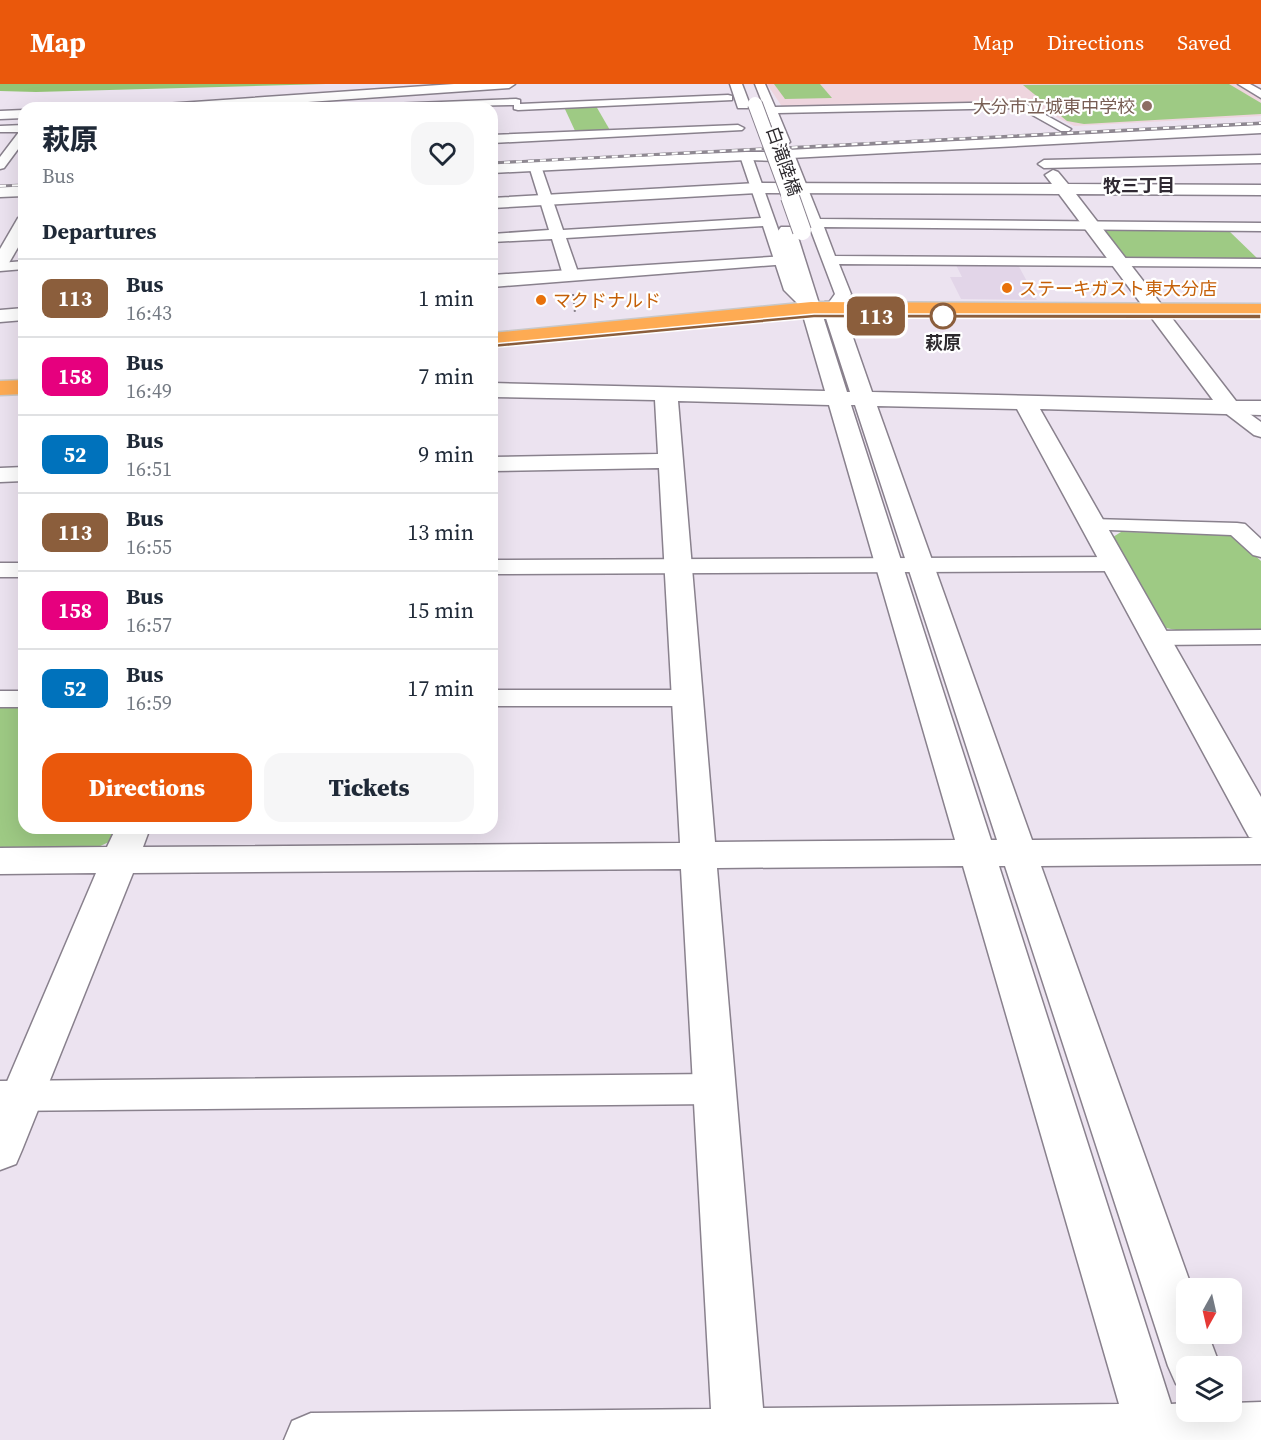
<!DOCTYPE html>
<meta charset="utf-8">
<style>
:root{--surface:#fff;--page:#f6f6f7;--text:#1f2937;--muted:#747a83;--line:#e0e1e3;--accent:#ea580c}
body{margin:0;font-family:"Source Serif 4","Noto Sans JP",serif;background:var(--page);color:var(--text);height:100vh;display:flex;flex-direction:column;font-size:22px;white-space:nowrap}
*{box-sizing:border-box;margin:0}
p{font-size:20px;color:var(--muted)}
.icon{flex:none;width:33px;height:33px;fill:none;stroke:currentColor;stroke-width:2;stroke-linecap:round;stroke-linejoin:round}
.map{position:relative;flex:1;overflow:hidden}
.drawer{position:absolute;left:18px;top:18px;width:480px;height:732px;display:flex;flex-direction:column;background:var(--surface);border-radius:18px;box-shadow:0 6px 24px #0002}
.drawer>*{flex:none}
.badge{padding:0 12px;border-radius:9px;font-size:21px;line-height:39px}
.needle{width:39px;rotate:188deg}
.controls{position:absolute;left:1176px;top:1194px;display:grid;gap:12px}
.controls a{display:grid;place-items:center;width:66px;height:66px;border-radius:12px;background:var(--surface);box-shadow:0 6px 24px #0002;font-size:30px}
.map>.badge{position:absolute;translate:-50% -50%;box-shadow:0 0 0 3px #fff}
h2{padding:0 24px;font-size:22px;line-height:54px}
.round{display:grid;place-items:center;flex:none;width:63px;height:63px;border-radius:18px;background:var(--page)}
.head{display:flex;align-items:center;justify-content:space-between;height:102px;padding:0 24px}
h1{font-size:28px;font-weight:800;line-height:45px}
.action{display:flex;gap:12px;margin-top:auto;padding:12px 24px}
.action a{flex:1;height:69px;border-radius:18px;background:var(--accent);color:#fff;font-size:24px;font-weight:800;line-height:69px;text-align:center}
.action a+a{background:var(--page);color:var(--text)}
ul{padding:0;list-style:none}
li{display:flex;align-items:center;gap:18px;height:78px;padding:0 24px;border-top:2px solid var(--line)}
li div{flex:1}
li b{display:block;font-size:22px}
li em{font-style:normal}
li .badge{min-width:66px;font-weight:700;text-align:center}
header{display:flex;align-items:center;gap:36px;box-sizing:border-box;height:84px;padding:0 30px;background:var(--accent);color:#fff}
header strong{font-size:28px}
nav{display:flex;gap:33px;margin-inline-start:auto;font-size:21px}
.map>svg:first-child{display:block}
.built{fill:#e2d5e8}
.education{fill:#eed5de}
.green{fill:#9eca84}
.forest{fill:#93c475}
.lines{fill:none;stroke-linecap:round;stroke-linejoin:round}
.minor-casing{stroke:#89818d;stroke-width:3}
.tertiary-casing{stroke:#89818d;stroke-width:3}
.trunk-casing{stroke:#c8c8c9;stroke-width:3}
.path{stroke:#88828a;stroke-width:2;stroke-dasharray:2 2;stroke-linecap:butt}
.minor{fill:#fff;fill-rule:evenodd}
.tertiary{fill:#fff;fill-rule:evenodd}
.trunk{fill:#feab53;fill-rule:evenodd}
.rail-casing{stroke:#8f8992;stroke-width:3}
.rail{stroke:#fff;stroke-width:2;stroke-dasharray:6;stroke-linecap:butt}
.tertiary-bridge-far1-casing{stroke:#89818d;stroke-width:16;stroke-linecap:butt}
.tertiary-bridge-casing{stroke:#89818d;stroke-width:20;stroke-linecap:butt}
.tertiary-bridge-far1{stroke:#fff;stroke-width:14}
.tertiary-bridge{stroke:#fff;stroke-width:18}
.line{fill:#8b5e3c;stroke:#fff;stroke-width:1.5}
.education-dot{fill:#8d6e63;stroke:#fff;stroke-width:2}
.food-dot{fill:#e8710a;stroke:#fff;stroke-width:2}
.stop-dot{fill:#fff;stroke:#8b5e3c;stroke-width:3}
.labels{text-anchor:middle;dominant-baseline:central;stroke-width:4.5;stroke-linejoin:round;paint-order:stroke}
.far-education-label{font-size:18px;fill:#785e54;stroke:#fff;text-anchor:end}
.far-street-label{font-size:18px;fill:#2d2a2e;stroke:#fff}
.far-neighbourhood-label{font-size:18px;font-weight:bold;fill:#2f2932;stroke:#fff}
.far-food-label{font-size:18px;fill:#c56008;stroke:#fff;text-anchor:start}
.far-stop-label{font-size:18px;font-weight:bold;fill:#2d2a2e;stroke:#fff}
</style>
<header>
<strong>Map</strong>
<nav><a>Map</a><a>Directions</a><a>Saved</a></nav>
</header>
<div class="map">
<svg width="1261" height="1356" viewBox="0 0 1261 1356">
<rect width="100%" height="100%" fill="#ece3f0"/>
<polygon class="built" points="955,179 1017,179 1037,216 961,215 950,193 962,193"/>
<polygon class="education" points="767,0 1238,0 1261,14 1261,32 1074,42 1029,19 783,24"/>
<g class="green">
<polygon points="774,0 820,0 832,14 785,15"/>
<polygon points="1229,0 1261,19 1261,30 1084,40 1067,37 1023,1"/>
<polygon points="596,22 611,48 576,49 564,23"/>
<polygon points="1103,145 1228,146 1258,175 1125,174"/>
<polygon points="1121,448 1232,450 1261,477 1261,546 1176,546 1161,543 1113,453"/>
<polygon points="24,622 24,744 116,744 111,757 94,765 0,766 0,623"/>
</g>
<polygon class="forest" points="0,0 326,0 36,8 0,7"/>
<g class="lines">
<defs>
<g id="minor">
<polygon points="755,0 765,0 775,23 1022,18 1071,45 1069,47 1061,47 1020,24 778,29 790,58 784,62 778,58"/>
<polygon points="1238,0 1250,0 1261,6 1261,14"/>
<polygon points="728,11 732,12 732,16 518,26 514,25 514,21 361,24 366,21 516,15 520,16 520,20"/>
<polygon points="24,41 24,57 4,84 0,85 0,73 19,48 0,48 0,42"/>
<polygon points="738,41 744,44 742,46 492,59 492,51"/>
<polygon points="788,66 794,70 820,135 1261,139 1261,147 824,143 835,172 1261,175 1261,183 839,180 851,210 839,227 833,229 825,224 835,210 782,70"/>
<polygon points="746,68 752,72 799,204 819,224 817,227 805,227 784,206 763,142 566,154 579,191 571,196 563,191 552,155 492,158 492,150 549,146 529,82 535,78 541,82 563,146 761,134 740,72"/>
<polygon points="1261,71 1261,79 1044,84 1038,80 1044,76"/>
<polygon points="24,177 24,185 0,187 0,179"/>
<polygon points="1230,319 1236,320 1261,338 1261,353 1254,351 1224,328 1221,324 1224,320"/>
<polygon points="1092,435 1237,439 1245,440 1261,455 1261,473 1253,471 1231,451 1085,445 1081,441 1085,437"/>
<polygon points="1114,473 1122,475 1125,480 1122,485 1114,487 492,490 492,476"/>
<rect x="0" y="479" width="24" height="14"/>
<polygon points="1261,546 1261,560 1155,561 1147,559 1143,554 1147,549 1155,547"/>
<polygon points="492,606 687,606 696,608 700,614 696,620 687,622 492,622"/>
<rect x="0" y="607" width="24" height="16"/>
<polygon points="714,990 726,994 732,1005 726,1016 714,1020 0,1027 0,997"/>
</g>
<g id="tertiary">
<polygon points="454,0 515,0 509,4 222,24 158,24 165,20"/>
<polygon points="730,0 742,0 750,21 748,24 738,24"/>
<polygon points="24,26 24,34 0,35 0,27"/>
<polygon points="1261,41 1261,49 791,74 781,77 746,76 492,89 492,79 746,68 779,68 788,66"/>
<path d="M 1053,86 L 1058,88 L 1068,100 L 1261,101 L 1261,111 L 1076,110 L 1236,317 L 1261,317 L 1261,331 L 1040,325 L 1261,713 L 1261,780 L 1041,782 L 1192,1204 L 1186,1204 L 1186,1250 L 1208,1250 L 1220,1282 L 1186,1282 L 1186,1304 L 1176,1300 L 1168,1282 L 1005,782 L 999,782 L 1171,1320 L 1186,1319 L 1186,1328 L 1232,1328 L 1232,1319 L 1261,1318 L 1261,1356 L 284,1356 L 292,1337 L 311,1329 L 711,1325 L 681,785 L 133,789 L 22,1066 L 16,1080 L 0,1086 L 0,1014 L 96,789 L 0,790 L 0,764 L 107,763 L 116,744 L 150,744 L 143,763 L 680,759 L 659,384 L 492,387 L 492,373 L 658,370 L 655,316 L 492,313 L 492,299 L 825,307 L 788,180 L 492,203 L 492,191 L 786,172 L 778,147 L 781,143 L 793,143 L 796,147 L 847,308 L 850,308 L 822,222 L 825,218 L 839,218 L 842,222 L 872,308 L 1213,316 L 1059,110 L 757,109 L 492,124 L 492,114 L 757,99 L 1052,100 L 1045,91 ZM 678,317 L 829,321 L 955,756 L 715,758 ZM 851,321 L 855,321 L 997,756 L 991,756 ZM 877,322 L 1017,325 L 1244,744 L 1249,753 L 1253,754 L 1032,756 ZM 963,782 L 1119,1320 L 763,1324 L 717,784 Z"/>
<polygon points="24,102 24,112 0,113 0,103"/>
<polygon points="24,133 24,153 6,184 0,185 0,165 18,134"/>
<polygon points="24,224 24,236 0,238 0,226"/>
<polygon points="24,383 24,397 0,398 0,384"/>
</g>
<g id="trunk">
<polygon points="811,218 1261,220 1261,232 811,230 492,261 492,249"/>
<polygon points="24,296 24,310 0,311 0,297"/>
</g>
</defs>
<use href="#minor" class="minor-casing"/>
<use href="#tertiary" class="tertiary-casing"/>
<use href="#trunk" class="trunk-casing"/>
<polyline class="path" points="573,210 575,229"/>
<use href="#minor" class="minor"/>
<use href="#tertiary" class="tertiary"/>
<use href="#trunk" class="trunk"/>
<defs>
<g id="rail">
<polyline points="492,79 1261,39"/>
<polyline points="0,102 24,101"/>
</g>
</defs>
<use href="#rail" class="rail-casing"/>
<use href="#rail" class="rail"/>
<defs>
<polyline id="tertiary-bridge-far1" points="755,20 790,115"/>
<polyline id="tertiary-bridge" points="790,113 802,147"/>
</defs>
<use href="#tertiary-bridge-far1" class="tertiary-bridge-far1-casing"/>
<use href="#tertiary-bridge" class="tertiary-bridge-casing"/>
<use href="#tertiary-bridge-far1" class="tertiary-bridge-far1"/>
<use href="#tertiary-bridge" class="tertiary-bridge"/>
</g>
<polygon class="line" points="814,230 1261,230 1261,235 814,234 492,264 488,262 492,260"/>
<circle class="education-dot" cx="1147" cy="22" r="6"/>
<g class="food-dot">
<circle cx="1007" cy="204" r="6"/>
<circle cx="541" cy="216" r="6"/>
</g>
<circle class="stop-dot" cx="943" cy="232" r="12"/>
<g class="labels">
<g class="far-education-label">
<text x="1135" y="22">大分市立城東中学校</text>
</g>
<g class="far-street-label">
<text transform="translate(784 77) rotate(71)">白滝陸橋</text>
</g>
<g class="far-neighbourhood-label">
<text x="1139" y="101">牧三丁目</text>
</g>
<g class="far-food-label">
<text x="1019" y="204">ステーキガスト東大分店</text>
<text x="553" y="216">マクドナルド</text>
</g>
<g class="far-stop-label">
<text x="943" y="258">萩原</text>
</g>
</g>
</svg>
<div class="controls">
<a><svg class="needle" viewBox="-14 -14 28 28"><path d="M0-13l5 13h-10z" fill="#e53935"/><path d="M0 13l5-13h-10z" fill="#747a83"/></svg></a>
<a><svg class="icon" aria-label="layers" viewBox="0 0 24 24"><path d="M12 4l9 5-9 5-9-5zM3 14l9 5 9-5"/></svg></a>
</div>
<b class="badge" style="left:876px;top:232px;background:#8b5e3c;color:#fff">113</b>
<section class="drawer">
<div class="head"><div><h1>萩原</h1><p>Bus</p></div><a class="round"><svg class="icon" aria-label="heart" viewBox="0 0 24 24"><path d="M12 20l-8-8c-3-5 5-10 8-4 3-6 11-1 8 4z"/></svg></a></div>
<h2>Departures</h2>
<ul>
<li><span class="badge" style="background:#8b5e3c;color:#fff">113</span><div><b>Bus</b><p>16:43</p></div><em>1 min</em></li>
<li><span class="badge" style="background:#e6007e;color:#fff">158</span><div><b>Bus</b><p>16:49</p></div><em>7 min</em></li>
<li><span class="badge" style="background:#0072bc;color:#fff">52</span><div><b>Bus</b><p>16:51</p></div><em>9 min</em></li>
<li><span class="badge" style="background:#8b5e3c;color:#fff">113</span><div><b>Bus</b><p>16:55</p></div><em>13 min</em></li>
<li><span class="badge" style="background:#e6007e;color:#fff">158</span><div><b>Bus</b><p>16:57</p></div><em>15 min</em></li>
<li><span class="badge" style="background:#0072bc;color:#fff">52</span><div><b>Bus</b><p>16:59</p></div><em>17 min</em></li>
</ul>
<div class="action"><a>Directions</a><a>Tickets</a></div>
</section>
</div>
